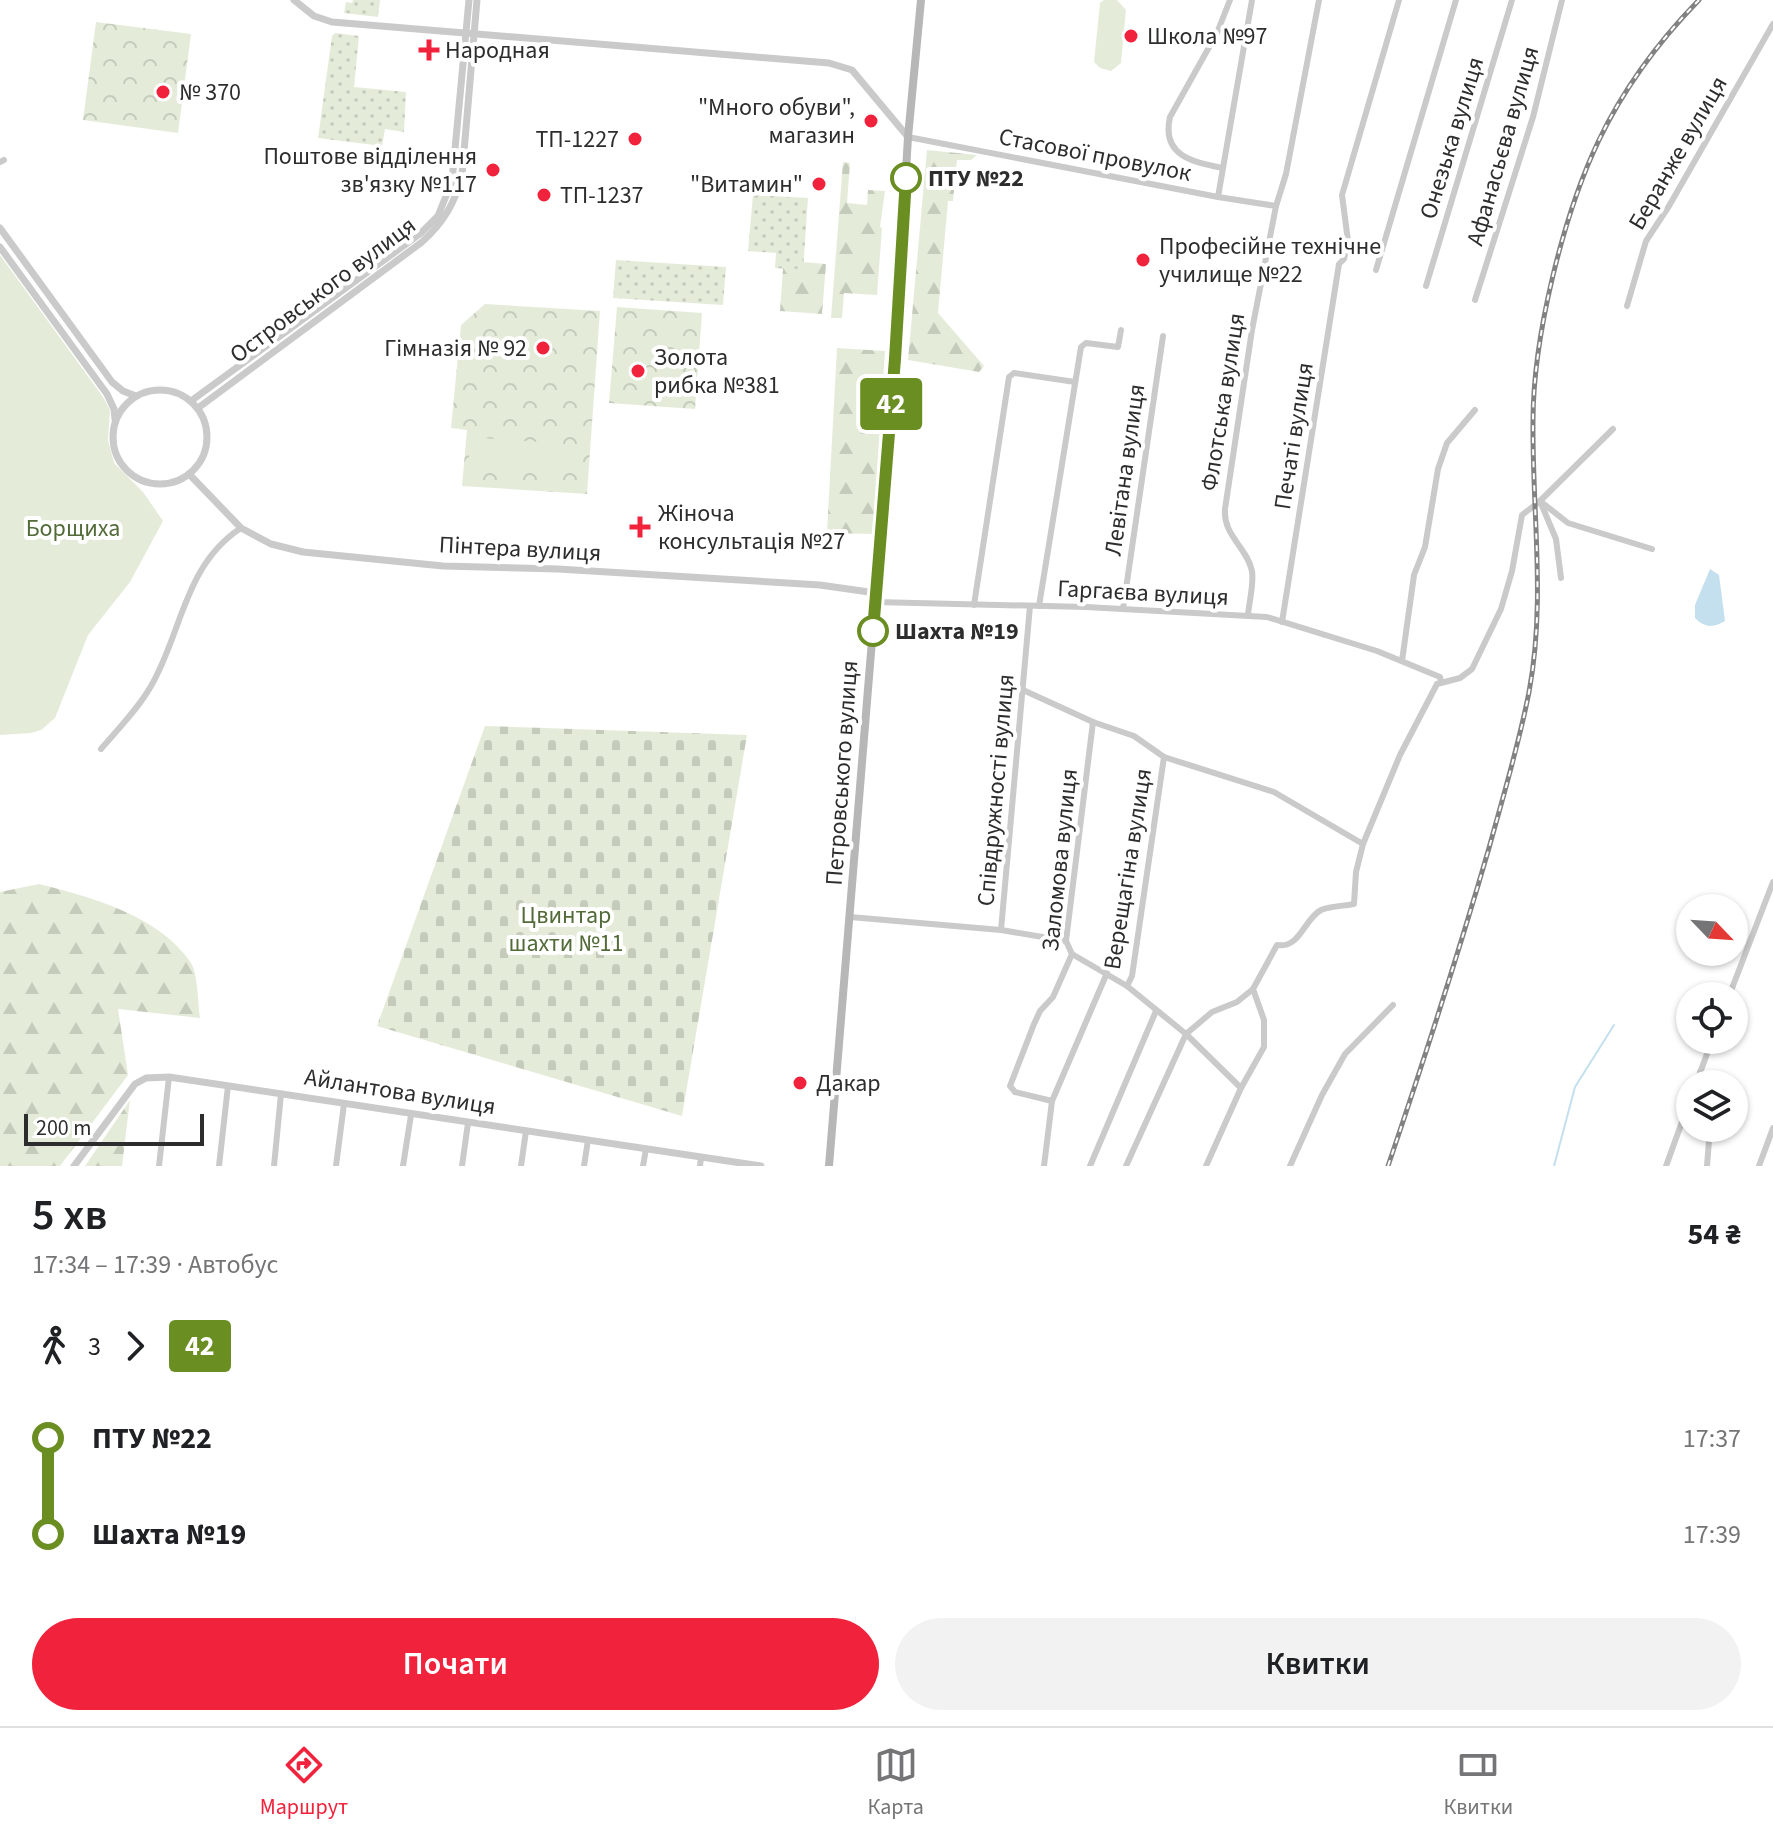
<!DOCTYPE html>
<html lang="uk">
<meta charset="utf-8">
<style>
:root{--surface:#fff;--page:#f2f2f2;--text:#202124;--muted:#757577;--line:#e0e0e0;--accent:#f1223b}
body{margin:0;font-family:"Source Sans 3",sans-serif;background:var(--page);color:var(--text);height:100vh;display:flex;flex-direction:column;font-size:30px;white-space:nowrap}
*{box-sizing:border-box;margin:0}
p{font-size:26px;color:var(--muted)}
.icon{flex:none;width:44px;height:44px;fill:none;stroke:currentColor;stroke-width:2;stroke-linecap:round;stroke-linejoin:round}
.map{position:relative;height:1166px;overflow:hidden}
.details{display:flex;flex-direction:column;background:var(--surface);flex:1}
.details>*{flex:none}
.badge{padding:0 16px;border-radius:6px;font-size:28px;line-height:52px}
.needle{width:52px;rotate:115deg}
.tools{position:absolute;left:1676px;top:894px;display:grid;gap:16px}
.tools a{display:grid;place-items:center;width:72px;height:72px;border-radius:50%;background:var(--surface);box-shadow:0 2px 6px #0004;font-size:40px}
.scale{position:absolute;left:24px;bottom:20px;width:180px;box-sizing:border-box;padding-left:8px;border:4px solid #2d2d2d;border-top:0;font-size:22px;line-height:28px;white-space:nowrap;color:#2d2d2d;-webkit-text-stroke:6px #fff;paint-order:stroke}
.map>.badge{position:absolute;translate:-50% -50%;box-shadow:0 0 0 4px #fff}
.legs{display:flex;align-items:center;gap:12px;height:88px;padding:0 32px;font-size:26px}
.legs p{margin-inline-start:auto}
.head{display:flex;align-items:center;justify-content:space-between;height:136px;padding:0 32px}
h1{font-size:44px;font-weight:600;line-height:60px}
.button{display:flex;gap:16px;margin-top:auto;padding:16px 32px}
.button a{flex:1;height:92px;border-radius:48px;background:var(--accent);color:#fff;font-size:32px;font-weight:600;line-height:92px;text-align:center}
.button a+a{background:var(--page);color:var(--text)}
ul{padding:0 32px;list-style:none}
li{display:flex;align-items:center;gap:28px;height:96px;font-size:30px}
li i{display:grid;place-items:center;width:12px;height:100%;margin:0 10px;background:currentColor}
li i::after{content:'';width:20px;height:20px;margin:-10px;border:6px solid;border-radius:50%;background:var(--surface)}
li p{margin-inline-start:auto}
li:first-child i{background:linear-gradient(#0000 50%,currentColor 0)}
li:last-child i{background:linear-gradient(currentColor 50%,#0000 0)}
.menu{display:flex;justify-content:space-around;align-items:center;height:112px;border-top:2px solid var(--line);background:var(--surface);font-size:22px;color:var(--muted)}
.menu a{display:grid;justify-items:center;gap:4px}
.menu .on{color:var(--accent)}
.map>svg:first-child{display:block}
.grass{fill:url(#grass-dots)}
.forest{fill:url(#forest-firs)}
.cemetery{fill:url(#cemetery-stones)}
.park{fill:url(#park-crowns)}
.garden{fill:#e4ecd9}
.water{fill:#c4dfed}
.lines{fill:none;stroke-linecap:round;stroke-linejoin:round}
.stream{stroke:#c4dfed;stroke-width:2}
.minor{stroke:#cacaca;stroke-width:6}
.tertiary{stroke:#cacaca;stroke-width:7}
.secondary{stroke:#b7b7b7;stroke-width:8}
.rail-casing{stroke:#828282;stroke-width:5}
.rail{stroke:#fff;stroke-width:2;stroke-dasharray:6;stroke-linecap:butt}
.line-1-casing{stroke:#fff;stroke-width:18}
.line-1{stroke:#6b8e23;stroke-width:12}
.poi-dot{fill:#f1223b;stroke:#fff;stroke-width:3}
.stop-1-dot{fill:#fff;stroke:#6b8e23;stroke-width:4}
.labels{text-anchor:middle;dominant-baseline:central;stroke-width:8;stroke-linejoin:round;paint-order:stroke}
.poi-label{font-size:24px;fill:#2d2d2d;stroke:#fff;text-anchor:start}
.street-label{font-size:24px;fill:#2d2d2d;stroke:#fff}
.stop-label{font-size:24px;font-weight:bold;fill:#2d2d2d;stroke:#fff;text-anchor:start}
.park-label{font-size:24px;fill:#526b38;stroke:#fff}
</style>
<div class="map">
<svg width="1773" height="1166" viewBox="0 0 1773 1166">
<defs>
<pattern id="grass-dots" width="8" height="8" patternUnits="userSpaceOnUse" patternTransform="scale(2)"><rect width="8" height="8" fill="#e4ecd9"/><path d="M2 2h.1M6 6h.1" fill="none" stroke="#c4cbbb" stroke-width="1.8" stroke-linecap="round"/></pattern>
<pattern id="forest-firs" width="22" height="20" patternUnits="userSpaceOnUse" patternTransform="scale(2)"><rect width="22" height="20" fill="#e4ecd9"/><path d="M5 1l3.5 6h-7zM16 11l3.5 6h-7z" fill="#c4cbbb"/></pattern>
<pattern id="cemetery-stones" width="16" height="16" patternUnits="userSpaceOnUse" patternTransform="scale(2)"><rect width="16" height="16" fill="#e4ecd9"/><path d="M2 7V4a2 2 0 0 1 4 0v3zM10 15v-3a2 2 0 0 1 4 0v3z" fill="#c4cbbb"/></pattern>
<pattern id="park-crowns" width="20" height="18" patternUnits="userSpaceOnUse" patternTransform="scale(2)"><rect width="20" height="18" fill="#e4ecd9"/><path d="M2 6a3 3 0 1 1 6 0M12 15a3 3 0 1 1 6 0" fill="none" stroke="#c4cbbb"/></pattern>
</defs>
<rect width="100%" height="100%" fill="#fff"/>
<g class="grass">
<polygon points="353,0 380,0 378,17 344,13 346,2 352,3"/>
<polygon points="335,33 359,36 354,87 406,92 404,132 385,129 382,146 318,138 332,36"/>
<polygon points="753,195 808,198 803,270 775,268 776,253 748,251"/>
<polygon points="616,260 726,267 723,305 613,298"/>
</g>
<g class="forest">
<polygon points="927,150 977,155 971,160 957,160 953,201 948,201 938,313 984,366 979,372 908,360"/>
<polygon points="843,162 850,163 847,203 867,205 868,190 885,191 880,227 882,228 877,295 844,293 842,318 831,318"/>
<polygon points="803,262 826,264 822,314 780,311 783,268 802,269"/>
<polygon points="837,348 885,351 873,534 827,533"/>
<path d="M 39,884 C 91,897 160,916 191,963 C 198,974 198,1005 200,1018 L 118,1009 L 128,1075 L 60,1166 L 0,1166 L 0,892 Z"/>
<polygon points="130,1100 122,1166 85,1166"/>
</g>
<polygon class="cemetery" points="485,726 747,735 682,1116 377,1026"/>
<g class="park">
<polygon points="96,22 191,34 178,133 83,120"/>
<polygon points="485,304 600,311 587,494 462,486 467,430 451,428 461,325"/>
<polygon points="617,307 702,313 695,409 609,403"/>
</g>
<g class="garden">
<polygon points="1104,0 1117,0 1126,10 1121,63 1111,71 1100,68 1094,62 1100,3"/>
<polygon points="0,255 103,397 110,410 108,440 114,463 143,492 163,521 130,582 88,635 55,718 41,730 31,733 0,735"/>
<path d="M 482,438 L 554,443 L 564,452 C 567,463 563,470 552,473 L 480,467 L 472,463 L 468,454 L 473,442 Z"/>
</g>
<path class="water" d="M 1710,569 L 1719,575 L 1725,621 C 1713,628 1705,628 1695,618 L 1695,605 Z"/>
<g class="lines">
<polyline class="stream" points="1554,1166 1575,1087 1614,1025"/>
<g class="minor">
<polyline points="908,137 1218,197 1276,206"/>
<polyline points="0,162 4,160"/>
<path d="M 1223,168 C 1193,162 1161,156 1170,117 L 1217,33 L 1230,0"/>
<polyline points="1218,197 1252,0"/>
<polyline points="1376,270 1456,0"/>
<polyline points="1426,286 1512,0"/>
<polyline points="1475,300 1533,117 1562,0"/>
<polyline points="1627,306 1646,241 1669,206 1773,24"/>
<polyline points="1613,429 1540,501 1568,523 1652,549"/>
<polyline points="875,602 1086,607 1267,617 1377,651 1440,677 1441,682"/>
<polyline points="974,605 1009,377 1014,373 1075,382"/>
<polyline points="1039,606 1081,347 1086,343 1118,347 1121,330"/>
<polyline points="1123,609 1163,336"/>
<path d="M 1248,615 C 1249,602 1254,585 1252,571 C 1247,547 1223,536 1225,509 L 1252,330 L 1276,206 L 1286,174 L 1319,0"/>
<polyline points="1282,622 1339,264 1344,259 1348,241 1342,195 1399,0"/>
<polyline points="1402,661 1414,575 1425,547 1438,469 1447,443 1475,410"/>
<polyline points="1023,690 1093,722 1134,736 1164,757 1274,792 1363,844"/>
<path d="M 101,749 C 118,729 138,709 151,686 C 182,633 184,565 241,528"/>
<polyline points="850,917 1001,930 1066,941"/>
<polyline points="1001,930 1030,606"/>
<polyline points="1072,954 1127,986 1186,1034 1241,1088"/>
<polyline points="1127,986 1132,976 1164,757"/>
<polyline points="1729,996 1773,882"/>
<polyline points="1700,1072 1703,1084"/>
<polyline points="1696,1084 1712,1040"/>
<polyline points="1052,1101 1015,1092 1010,1086 1034,1024 1040,1011 1053,997 1072,954 1066,941 1093,722"/>
<polyline points="159,1166 169,1077"/>
<polyline points="219,1166 228,1086"/>
<polyline points="274,1166 281,1094"/>
<polyline points="336,1166 344,1104"/>
<polyline points="403,1166 411,1115"/>
<polyline points="462,1166 468,1123"/>
<polyline points="521,1166 526,1131"/>
<polyline points="584,1166 588,1140"/>
<polyline points="643,1166 646,1149"/>
<polyline points="700,1166 701,1158"/>
<polyline points="1044,1166 1052,1101 1107,973"/>
<polyline points="1090,1166 1156,1011"/>
<polyline points="1126,1166 1186,1034 1212,1012 1237,1002 1253,989"/>
<path d="M 1206,1166 L 1241,1088 L 1264,1047 L 1264,1020 L 1253,989 L 1277,945 C 1300,949 1304,919 1321,910 C 1330,906 1344,906 1354,904 L 1356,872 L 1363,844 L 1400,755 L 1437,684 L 1460,678 L 1472,669 L 1501,609 L 1512,571 L 1522,515 L 1540,501 L 1556,539 L 1561,578"/>
<polyline points="1290,1166 1322,1095 1345,1054 1393,1005"/>
<polyline points="1666,1166 1690,1100"/>
<polyline points="1707,1166 1710,1128"/>
<polyline points="1759,1166 1773,1128"/>
</g>
<g class="tertiary">
<polyline points="294,0 314,16 332,22 829,63 852,70 908,137"/>
<polyline points="0,228 112,382 123,391 136,396"/>
<polyline points="0,247 107,394 114,409 115,419"/>
<circle cx="160" cy="437" r="47"/>
<polyline points="191,401 421,233 438,216 452,181 469,0"/>
<path d="M 198,408 L 422,242 C 444,222 455,203 462,175 L 477,0"/>
<polyline points="189,474 241,528 271,544 303,552 443,566 558,569 820,585 876,593"/>
<polyline points="74,1166 135,1084 146,1078 169,1077 761,1166"/>
</g>
<polyline class="secondary" points="829,1166 895,359 908,137 921,0"/>
<defs>
<path id="rail" d="M 1388,1166 C 1424,1060 1458,955 1489,848 C 1503,797 1519,744 1529,692 C 1546,602 1532,512 1533,421 C 1533,338 1563,215 1599,140 C 1624,88 1659,41 1699,0"/>
</defs>
<use href="#rail" class="rail-casing"/>
<use href="#rail" class="rail"/>
</g>
<g class="lines">
<defs>
<polyline id="line-1" points="873,631 895,359 906,178"/>
</defs>
<use href="#line-1" class="line-1-casing"/>
<use href="#line-1" class="line-1"/>
</g>
<g class="poi-dot">
<circle cx="1131" cy="36" r="8"/>
<path d="M425 38h8v8h8v8h-8v8h-8v-8h-8v-8h8z"/>
<circle cx="163" cy="92" r="8"/>
<circle cx="871" cy="121" r="8"/>
<circle cx="635" cy="139" r="8"/>
<circle cx="493" cy="170" r="8"/>
<circle cx="819" cy="184" r="8"/>
<circle cx="544" cy="195" r="8"/>
<circle cx="1143" cy="260" r="8"/>
<circle cx="543" cy="348" r="8"/>
<circle cx="638" cy="371" r="8"/>
<path d="M636 515h8v8h8v8h-8v8h-8v-8h-8v-8h8z"/>
<circle cx="800" cy="1083" r="8"/>
</g>
<g class="stop-1-dot">
<circle cx="906" cy="178" r="14"/>
<circle cx="873" cy="631" r="14"/>
</g>
<g class="labels">
<g class="poi-label">
<text x="1147" y="36">Школа №97</text>
<text x="445" y="50">Народная</text>
<text x="179" y="92">№ 370</text>
<text x="855" y="107" text-anchor="end">"Много обуви",<tspan x="855" dy="28">магазин</tspan></text>
<text x="619" y="139" text-anchor="end">ТП-1227</text>
<text x="477" y="156" text-anchor="end">Поштове відділення<tspan x="477" dy="28">зв'язку №117</tspan></text>
<text x="803" y="184" text-anchor="end">"Витамин"</text>
<text x="560" y="195">ТП-1237</text>
<text x="1159" y="246">Професійне технічне<tspan x="1159" dy="28">училище №22</tspan></text>
<text x="527" y="348" text-anchor="end">Гімназія № 92</text>
<text x="654" y="357">Золота<tspan x="654" dy="28">рибка №381</tspan></text>
<text x="658" y="513">Жіноча<tspan x="658" dy="28">консультація №27</tspan></text>
<text x="816" y="1083">Дакар</text>
</g>
<g class="street-label">
<text transform="translate(1452 138) rotate(-73)">Онезька вулиця</text>
<text transform="translate(1503 146) rotate(-74)">Афанасьєва вулиця</text>
<text transform="translate(1678 153) rotate(-60)">Беранже вулиця</text>
<text transform="translate(1095 155) rotate(11)">Стасової провулок</text>
<text transform="translate(323 290) rotate(-37)">Островського вулиця</text>
<text transform="translate(1223 402) rotate(-81)">Флотська вулиця</text>
<text transform="translate(1294 436) rotate(-81)">Печаті вулиця</text>
<text transform="translate(1125 470) rotate(-82)">Левітана вулиця</text>
<text transform="translate(520 549) rotate(3)">Пінтера вулиця</text>
<text transform="translate(1143 593) rotate(3)">Гаргаєва вулиця</text>
<text transform="translate(842 773) rotate(-86)">Петровського вулиця</text>
<text transform="translate(996 790) rotate(-85)">Співдружності вулиця</text>
<text transform="translate(1060 860) rotate(-84)">Заломова вулиця</text>
<text transform="translate(1128 869) rotate(-81)">Верещагіна вулиця</text>
<text transform="translate(400 1092) rotate(9)">Айлантова вулиця</text>
</g>
<g class="stop-label">
<text x="928" y="178">ПТУ №22</text>
<text x="895" y="631">Шахта №19</text>
</g>
<g class="park-label">
<text x="73" y="528">Борщиха</text>
<text x="566" y="915">Цвинтар<tspan x="566" dy="28">шахти №11</tspan></text>
</g>
</g>
</svg>
<div class="tools">
<a><svg class="needle" viewBox="-14 -14 28 28"><path d="M0-13l5 13h-10z" fill="#e53935"/><path d="M0 13l5-13h-10z" fill="#757577"/></svg></a>
<a><svg class="icon" aria-label="locate" viewBox="0 0 24 24"><circle cx="12" cy="12" r="6"/><path d="M12 2v4M12 18v4M2 12h4M18 12h4"/></svg></a>
<a><svg class="icon" aria-label="layers" viewBox="0 0 24 24"><path d="M12 4l9 5-9 5-9-5zM3 14l9 5 9-5"/></svg></a>
</div>
<div class="scale">200 m</div>
<b class="badge" style="left:891px;top:404px;background:#6b8e23;color:#fff">42</b>
</div>
<section class="details">
<div class="head"><div><h1>5 хв</h1><p>17:34 – 17:39 · Автобус</p></div><b>54 ₴</b></div>
<div class="legs"><svg class="icon" aria-label="walk" viewBox="0 0 24 24"><circle cx="13" cy="4" r="2"/><path d="M13 8l-2 6 4 7M11 14l-3 7M7 12l3-4h3l4 4"/></svg>3<svg class="icon" aria-label="forward" viewBox="0 0 24 24"><path d="M9 5l7 7-7 7"/></svg><b class="badge" style="background:#6b8e23;color:#fff">42</b></div>
<ul>
<li><i style="color:#6b8e23"></i><b>ПТУ №22</b><p>17:37</p></li>
<li><i style="color:#6b8e23"></i><b>Шахта №19</b><p>17:39</p></li>
</ul>
<div class="button"><a>Почати</a><a>Квитки</a></div>
</section>
<nav class="menu">
<a class="on"><svg class="icon" aria-label="directions" viewBox="0 0 24 24"><path d="M12 3l9 9-9 9-9-9zM9 14v-3h6M13 9l2 2-2 2"/></svg>Маршрут</a>
<a><svg class="icon" aria-label="map" viewBox="0 0 24 24"><path d="M3 6l6-2 6 2 6-2v14l-6 2-6-2-6 2zM9 4v14M15 6v14"/></svg>Карта</a>
<a><svg class="icon" aria-label="tickets" viewBox="0 0 24 24"><path d="M3 7h18v10H3zM15 7v10"/></svg>Квитки</a>
</nav>
